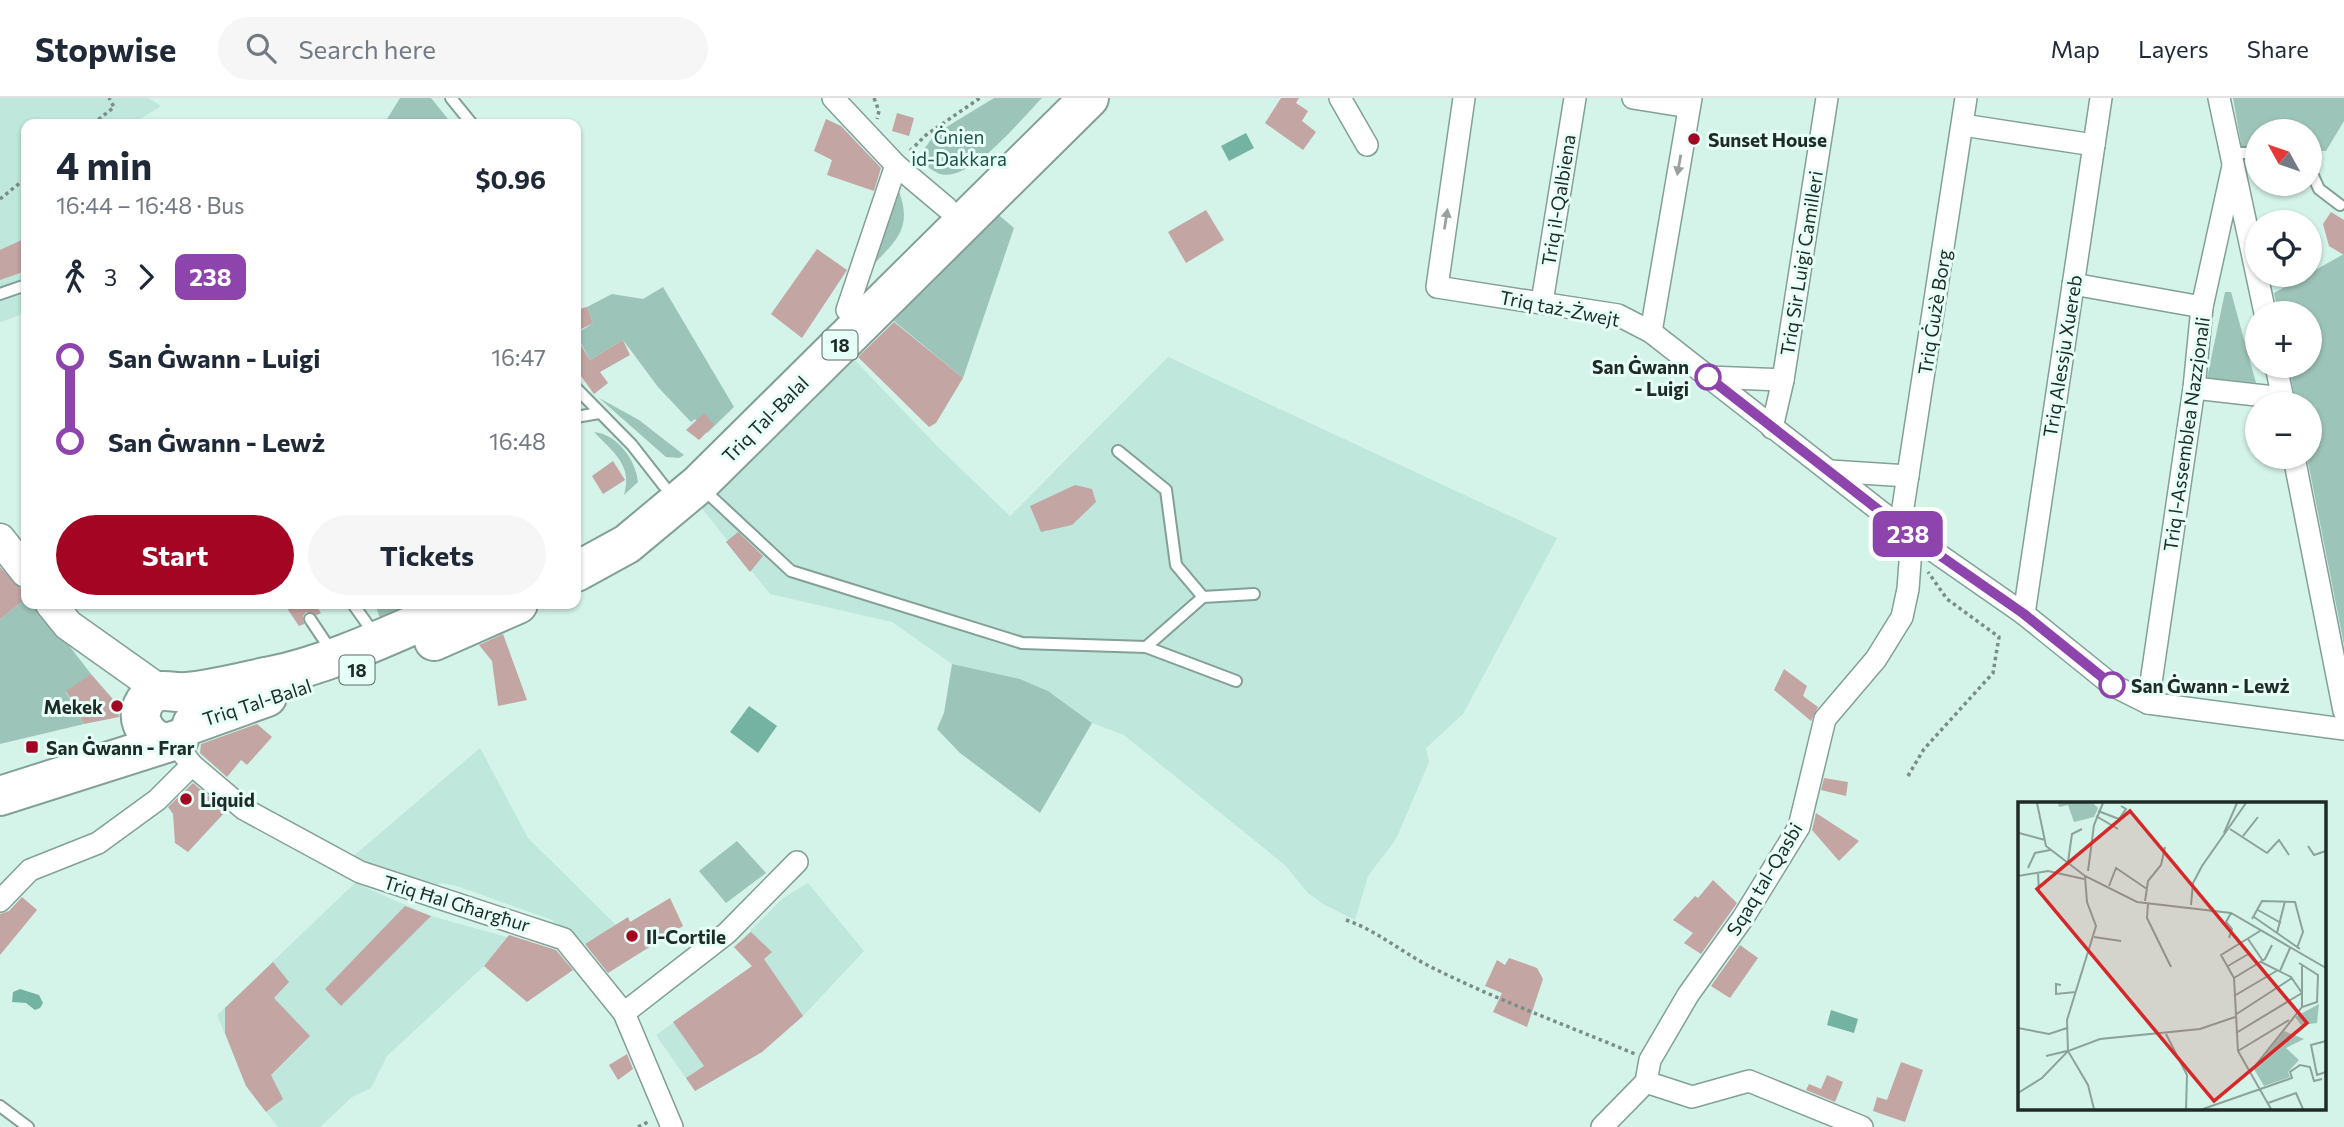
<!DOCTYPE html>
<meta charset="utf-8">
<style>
:root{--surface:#fff;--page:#f6f6f7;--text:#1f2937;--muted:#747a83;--line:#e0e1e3;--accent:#a30523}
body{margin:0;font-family:Commissioner,sans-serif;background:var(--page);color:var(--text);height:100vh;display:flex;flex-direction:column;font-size:26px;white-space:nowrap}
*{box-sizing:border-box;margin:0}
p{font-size:23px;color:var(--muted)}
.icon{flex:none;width:38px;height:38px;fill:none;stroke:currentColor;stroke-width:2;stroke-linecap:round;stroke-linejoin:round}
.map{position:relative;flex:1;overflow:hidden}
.sheet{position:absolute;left:21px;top:21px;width:560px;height:490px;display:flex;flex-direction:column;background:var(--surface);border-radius:14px;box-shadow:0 2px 5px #0004}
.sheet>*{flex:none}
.badge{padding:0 14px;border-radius:10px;font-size:24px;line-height:46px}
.needle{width:46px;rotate:310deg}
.fabs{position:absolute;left:2245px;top:21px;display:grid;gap:14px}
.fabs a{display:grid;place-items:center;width:77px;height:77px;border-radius:50%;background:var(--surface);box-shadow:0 2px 5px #0004;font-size:35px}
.map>.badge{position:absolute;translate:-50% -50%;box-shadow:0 0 0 4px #fff}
.legs{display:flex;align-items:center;gap:10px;height:77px;padding:0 35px;font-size:23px}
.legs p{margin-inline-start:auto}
.overview{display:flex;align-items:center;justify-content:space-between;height:119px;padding:0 35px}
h1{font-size:38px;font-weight:700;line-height:52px}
.button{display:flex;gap:14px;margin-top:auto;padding:14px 35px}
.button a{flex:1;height:80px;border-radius:42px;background:var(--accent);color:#fff;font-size:28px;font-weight:700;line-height:80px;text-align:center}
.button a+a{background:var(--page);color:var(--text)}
ul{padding:0 35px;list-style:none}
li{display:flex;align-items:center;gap:24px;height:84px;font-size:26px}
li i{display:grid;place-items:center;width:10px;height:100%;margin:0 9px;background:currentColor}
li i::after{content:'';width:18px;height:18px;margin:-9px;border:5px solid;border-radius:50%;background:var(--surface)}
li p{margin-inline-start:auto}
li:first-child i{background:linear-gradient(#0000 50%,currentColor 0)}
li:last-child i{background:linear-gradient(currentColor 50%,#0000 0)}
header{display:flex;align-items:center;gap:42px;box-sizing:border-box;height:98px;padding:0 35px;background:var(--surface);border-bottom:2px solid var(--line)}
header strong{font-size:33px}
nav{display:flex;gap:38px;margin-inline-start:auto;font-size:24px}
.search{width:490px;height:63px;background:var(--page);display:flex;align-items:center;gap:18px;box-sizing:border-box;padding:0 24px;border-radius:38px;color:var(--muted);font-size:26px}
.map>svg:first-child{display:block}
.built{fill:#bfe7db}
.green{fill:#9dc4b8}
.water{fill:#74b3a1}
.building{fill:#c3a5a3}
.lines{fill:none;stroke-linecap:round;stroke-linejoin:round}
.lane-casing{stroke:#83a097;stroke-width:14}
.street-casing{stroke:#83a097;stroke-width:24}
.secondary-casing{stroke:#83a097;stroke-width:33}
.highway-casing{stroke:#83a097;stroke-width:42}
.path{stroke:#798e87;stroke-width:3.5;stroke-dasharray:3.5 3.5;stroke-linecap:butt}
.lane{stroke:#fff;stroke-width:10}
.street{stroke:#fff;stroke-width:21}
.secondary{stroke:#fff;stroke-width:30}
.highway{stroke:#fff;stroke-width:38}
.oneway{fill:#9aa09e}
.line-1-casing{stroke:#fff;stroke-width:16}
.line-1{stroke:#8e44ad;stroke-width:10}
.poi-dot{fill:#a30523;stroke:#e6fff7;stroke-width:2.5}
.stop-1-dot{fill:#fff;stroke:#8e44ad;stroke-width:3.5}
.labels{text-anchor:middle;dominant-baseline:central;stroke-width:6;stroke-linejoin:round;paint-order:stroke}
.shield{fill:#e6fff7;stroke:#5b6b65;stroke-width:2}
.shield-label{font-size:18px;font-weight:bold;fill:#1f2b27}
.park-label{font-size:19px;fill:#1d5245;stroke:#e6fff7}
.poi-label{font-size:19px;font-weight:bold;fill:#1f2b27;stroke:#e6fff7;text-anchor:start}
.street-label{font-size:19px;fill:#1f2b27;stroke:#e6fff7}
.stop-label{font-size:19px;font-weight:bold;fill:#1f2b27;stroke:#e6fff7;text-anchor:end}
.inset-road{fill:none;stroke:#8ca39b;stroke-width:2}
.view{fill:#d62828;fill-opacity:0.15;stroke:#d62828;stroke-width:3.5}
.inset-edge{fill:none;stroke:#1f2b27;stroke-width:3.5}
</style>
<header>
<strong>Stopwise</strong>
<div class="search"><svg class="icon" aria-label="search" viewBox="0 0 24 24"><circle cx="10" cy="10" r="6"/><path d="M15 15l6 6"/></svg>Search here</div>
<nav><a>Map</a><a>Layers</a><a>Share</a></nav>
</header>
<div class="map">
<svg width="2344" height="1029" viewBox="0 0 2344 1029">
<rect width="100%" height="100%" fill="#d4f3e9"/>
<g class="built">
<polygon points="0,0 148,0 161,8 132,26 26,26 26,215 0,224"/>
<polygon points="848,255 938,349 1010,418 1168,259 1557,440 1463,616 1426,650 1429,664 1396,741 1368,778 1355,822 1323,806 1308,795 1285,767 1124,637 1092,625 1048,593 1020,581 952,566 892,524 770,496 700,408"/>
<polygon points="480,650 528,740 616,827 581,848 552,822 457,788 442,785 435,788 350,761"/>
<polygon points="355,785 431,818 507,839 484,868 387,958 371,990 352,999 320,1029 278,1029 246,988 217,917"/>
<polygon points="808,785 864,853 803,918 762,954 695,993 656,937 752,869 734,849 783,800"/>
</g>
<g class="green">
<polygon points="400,0 431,0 452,26 384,26"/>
<path d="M 994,0 L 1042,0 C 1021,21 971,85 940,76 C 932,73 924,66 917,61 L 935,36 Z"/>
<polygon points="2233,0 2344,0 2344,23 2326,53 2310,53 2310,33 2258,33 2257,51 2242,51"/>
<path d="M 897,88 C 914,130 898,141 869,171 Z"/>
<polygon points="994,113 1014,130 963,280 894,223 905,210 905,202"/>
<polygon points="2344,156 2344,547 2307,359 2310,359 2310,306 2296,306 2289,268 2310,268 2310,215 2278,215 2274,195"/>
<polygon points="663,189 734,309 707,335 695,321 691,324 658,289 623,242 590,262 576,236 593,225 587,209 612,196 643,201"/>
<polygon points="2225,194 2231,194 2256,285 2207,280"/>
<polygon points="599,300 639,322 684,357 679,360 666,359"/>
<path d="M 594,334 C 617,336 636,362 638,384 L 624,397 C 633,367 613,354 594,334 Z"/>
<polygon points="26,501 26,506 37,506 91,576 66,594 84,626 0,646 0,521"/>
<polygon points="375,506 430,506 382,526"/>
<polygon points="952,566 1020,581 1048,593 1092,625 1040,715 960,655 937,631 944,615"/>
<polygon points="737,743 766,775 726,805 699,773"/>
</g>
<g class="water">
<polygon points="1246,35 1254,50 1229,63 1221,48"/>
<polygon points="749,608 777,628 758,655 730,634"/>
<polygon points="20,891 39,897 43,905 40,910 35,912 26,905 12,904 13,894"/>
<polygon points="1831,912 1858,921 1854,935 1827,927"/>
</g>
<g class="building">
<polygon points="1281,0 1299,0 1296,5 1308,13 1302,23 1316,34 1303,52 1265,25"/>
<polygon points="897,15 914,20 909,38 892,33"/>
<polygon points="826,21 841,28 881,70 874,93 827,77 832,62 814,53"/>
<polygon points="1206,112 1224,142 1186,165 1168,134"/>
<polygon points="2331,114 2344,122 2344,157 2329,148 2323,126"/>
<polygon points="26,140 26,173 0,182 0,152"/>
<polygon points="817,151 847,172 802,240 771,216"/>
<polygon points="587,209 593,225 576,234 576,212"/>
<polygon points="894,224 963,280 936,325 929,329 858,259"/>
<polygon points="576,239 590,262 623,242 630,257 600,274 608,285 594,296 576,271"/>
<polygon points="704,315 714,327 699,342 686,332"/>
<polygon points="613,363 625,382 603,396 592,378"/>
<polygon points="1075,387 1092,391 1096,404 1072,427 1041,434 1030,408"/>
<polygon points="738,434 763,458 750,474 726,444"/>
<polygon points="0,469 26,496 26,501 0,521"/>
<polygon points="284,506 315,506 321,515 317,517 306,514 303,518 304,526 299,528"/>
<polygon points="503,536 527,602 498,608 492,563 479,547"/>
<polygon points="1784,571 1807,588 1803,598 1818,609 1811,623 1774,592"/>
<polygon points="91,576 118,607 119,619 84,626 66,593"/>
<polygon points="257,626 272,639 247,667 241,662 227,679 200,655 201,646"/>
<polygon points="1824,680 1848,684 1846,698 1821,692"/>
<polygon points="193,685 226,713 188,754 175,745 173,716 168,709"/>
<polygon points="1816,715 1859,743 1839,763 1812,732"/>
<polygon points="1713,782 1737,805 1701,856 1684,845 1693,835 1673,822 1695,798 1698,800"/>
<polygon points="22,799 37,812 0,857 0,816 9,813"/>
<polygon points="670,800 683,828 608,875 585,846 628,819 630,824"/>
<polygon points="405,808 431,818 341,908 325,891"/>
<polygon points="751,834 772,854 764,861 803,918 762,954 695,993 686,980 704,968 673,924 752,868 734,849"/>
<polygon points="509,837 556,852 573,872 527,904 484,868"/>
<polygon points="1740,847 1758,860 1730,900 1711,888"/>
<polygon points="1509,860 1537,870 1543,881 1527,929 1493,914 1502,895 1485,888 1497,862 1505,867"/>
<polygon points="273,864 289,884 274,900 310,938 271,977 283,1001 266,1014 246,988 225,935 225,910"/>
<polygon points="627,956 633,971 618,982 609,967"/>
<polygon points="1901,964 1923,972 1905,1024 1873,1013 1877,999 1887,1002"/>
<polygon points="1827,977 1843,984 1835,1004 1806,992 1809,986 1821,991"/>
</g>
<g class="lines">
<defs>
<g id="lane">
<polyline points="451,0 472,26"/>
<polyline points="2230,55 2258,55"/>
<polyline points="2310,71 2319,91 2340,107"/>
<polyline points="0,196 26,187"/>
<polyline points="576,290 632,347 664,388"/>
<polyline points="576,319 599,315"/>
<polyline points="1118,353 1166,392 1176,467 1203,499"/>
<polyline points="703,391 791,473 1022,545 1146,549 1236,583"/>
<polyline points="353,506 375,537"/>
<polyline points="310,521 332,554"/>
<polyline points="1146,549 1203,499 1254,496"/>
<polyline points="0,1008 28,1029"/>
</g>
<g id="street">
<polyline points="833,0 896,67 947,110"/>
<polyline points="1340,0 1367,47"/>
<polyline points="1464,0 1437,189 1618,217 1651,234 1912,438 2024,516 2112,587 2148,605 2344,631"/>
<polyline points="1633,0 1689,9"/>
<polyline points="2219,0 2265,215"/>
<polyline points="1963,27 2094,47"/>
<polyline points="2073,186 2202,209"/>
<polyline points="1542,204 1575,0"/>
<polyline points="847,212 896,67"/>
<polyline points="1651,234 1691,0"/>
<polyline points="2276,268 2284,306"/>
<polyline points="1708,279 1783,282"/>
<polyline points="2194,290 2283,300"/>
<polyline points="1772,330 1783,282 1827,0"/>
<polyline points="2294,359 2344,613"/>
<polyline points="1830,373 1908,378"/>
<polyline points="1900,429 1966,0"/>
<polyline points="2024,516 2101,0"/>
<polyline points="2148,605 2194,290 2202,209 2233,68"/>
<polyline points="174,644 192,667 244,711 360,774 564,841 624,915 672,1029"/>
<polyline points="0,803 30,772 98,745 157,702 192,667"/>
<polyline points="624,915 727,835 797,764"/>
<polyline points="1646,984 1692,999 1749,983 1862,1029"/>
<polyline points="1602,1029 1646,984 1650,962 1688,897 1743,820 1799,729 1825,621 1876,561 1902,519 1908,491 1912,438"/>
</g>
<g id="secondary">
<polyline points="0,441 26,474"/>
<polyline points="51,506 68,527 161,593"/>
</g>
<g id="highway">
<polyline points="576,474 627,446 699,386 1089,0"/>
<polyline points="434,543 518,506"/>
<polyline points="192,626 267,599"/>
<path d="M 166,645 C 144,641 130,614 151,597 C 159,591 167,593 177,594 C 197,596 249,582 271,578 C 335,565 402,531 462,506"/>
<polyline points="0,698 179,641"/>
</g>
</defs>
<use href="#lane" class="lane-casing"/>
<use href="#street" class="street-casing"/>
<use href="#secondary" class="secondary-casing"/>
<use href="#highway" class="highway-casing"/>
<g class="path">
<polyline points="874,0 879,13 877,21"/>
<polyline points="93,26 114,9 109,0"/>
<polyline points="910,53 926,37 980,0"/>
<polyline points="0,101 26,80"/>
<polyline points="1908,678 1924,651 1993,575 1999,539 1947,501 1928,474"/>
<path d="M 1346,822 C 1378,833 1401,854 1431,869 C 1497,902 1566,927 1635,956"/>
<polyline points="638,1029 650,1023"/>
</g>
<use href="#lane" class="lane"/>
<use href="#street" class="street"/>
<use href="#secondary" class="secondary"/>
<use href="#highway" class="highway"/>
</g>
<defs><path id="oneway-solid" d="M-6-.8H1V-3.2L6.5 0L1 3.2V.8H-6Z" transform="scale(1.75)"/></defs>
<g class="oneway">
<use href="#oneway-solid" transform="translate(1679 67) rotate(100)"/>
<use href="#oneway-solid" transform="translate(1446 121) rotate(-81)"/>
</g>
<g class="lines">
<defs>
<polyline id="line-1" points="1708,279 1912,438 2024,516 2112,587"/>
</defs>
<use href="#line-1" class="line-1-casing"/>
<use href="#line-1" class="line-1"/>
</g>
<g class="poi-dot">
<circle cx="1694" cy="41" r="7"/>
<circle cx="117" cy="608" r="7"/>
<rect x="25" y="642" width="14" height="14" rx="3.5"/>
<circle cx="186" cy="701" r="7"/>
<circle cx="632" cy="838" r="7"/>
</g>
<g class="stop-1-dot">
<circle cx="1708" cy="279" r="12"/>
<circle cx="2112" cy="587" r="12"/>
</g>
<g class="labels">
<g class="shield">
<rect x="822.5" y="232.5" width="35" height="29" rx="5"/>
<rect x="339.5" y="557.5" width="35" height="29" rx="5"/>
</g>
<g class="shield-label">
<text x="840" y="247">18</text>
<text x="357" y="572">18</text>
</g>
<g class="park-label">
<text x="959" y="38">Ġnien<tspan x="959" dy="22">id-Dakkara</tspan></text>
</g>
<g class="poi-label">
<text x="1708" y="41">Sunset House</text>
<text x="103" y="608" text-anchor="end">Mekek</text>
<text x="46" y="649">San Ġwann - Frar</text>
<text x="200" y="701">Liquid</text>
<text x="646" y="838">Il-Cortile</text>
</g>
<g class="street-label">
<text transform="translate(1558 102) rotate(-81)">Triq il-Qalbiena</text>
<text transform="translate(1801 165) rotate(-81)">Triq Sir Luigi Camilleri</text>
<text transform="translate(1560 210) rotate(11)">Triq taż-Żwejt</text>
<text transform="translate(1934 214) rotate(-81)">Triq Ġużè Borg</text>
<text transform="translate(2062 258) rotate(-81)">Triq Alessju Xuereb</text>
<text transform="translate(765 321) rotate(-45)">Triq Tal-Balal</text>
<text transform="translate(2186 336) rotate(-82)">Triq l-Assemblea Nazzjonali</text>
<text transform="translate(257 604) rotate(-18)">Triq Tal-Balal</text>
<text transform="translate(1764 781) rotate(-59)">Sqaq tal-Qasbi</text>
<text transform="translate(457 805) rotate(17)">Triq Ħal Għargħur</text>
</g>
<g class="stop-label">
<text x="1689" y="268">San Ġwann<tspan x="1689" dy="22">- Luigi</tspan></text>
<text x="2131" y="587" text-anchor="start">San Ġwann - Lewż</text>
</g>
</g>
<g transform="translate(2018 704)">
<rect width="308" height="308" fill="#d4f3e9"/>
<path d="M 40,1 L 75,1 L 80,6 L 76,15 L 56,20 L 50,3 L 41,5 ZM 301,202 L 299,221 L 283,223 L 277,215 ZM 266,229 L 286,237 L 268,246 L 281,258 L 270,270 L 272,275 L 246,284 L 236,267 Z" fill="#9dc4b8"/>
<path class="inset-road" d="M 19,1 L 28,44 L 67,74 L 119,100 L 213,111 L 308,166M 80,9 L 101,17 L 108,7 L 103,4M 78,14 L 100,27M 212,27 L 249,51 L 261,38 L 271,53M 1,31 L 27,38M 206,31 L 219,1M 225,34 L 240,15M 290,44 L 296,53 L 308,49M 50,60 L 54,32 L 64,27M 10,66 L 17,51 L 32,48M 70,69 L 76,23 L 85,1M 20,70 L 21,92M 0,74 L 30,69 L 66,77M 67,74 L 69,100 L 78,124 L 49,218 L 50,249 L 70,283 L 76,307M 91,84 L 98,66 L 129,87M 127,99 L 130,79 L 143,63 L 147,45M 130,102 L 129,116 L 153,165M 173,103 L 175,81 L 184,64 L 228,1M 240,108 L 263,121M 236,115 L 282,147M 234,117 L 244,99 L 277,100 L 285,130 L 279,146M 242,129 L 203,153 L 216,176 L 220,249 L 253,307M 259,131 L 267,99M 76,135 L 103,139M 211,136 L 214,127 L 208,120 L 213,111M 230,137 L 245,159M 230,137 L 245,159M 243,160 L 273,175 L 284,191M 210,164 L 232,151M 262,169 L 272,146M 216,176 L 247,157 L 254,143M 43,183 L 38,182 L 38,192 L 58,190M 216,194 L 260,168M 284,205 L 284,162M 217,213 L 274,176M 0,226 L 31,232 L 49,226M 218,231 L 284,191M 148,232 L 169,273 L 168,307M 308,239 L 293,243 L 299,273 L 308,270M 220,249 L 271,218M 28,254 L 49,249M 233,269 L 284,205 L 299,200 L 300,173 L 281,161M 0,291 L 24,276 L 50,249 L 82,237 L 182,227 L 217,215M 250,301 L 278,291 L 285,307M 185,307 L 274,276 L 272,270 L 282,263 L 292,265 L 296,279 L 304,277"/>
<path class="view" d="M 112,9 L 289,221 L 196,299 L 19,87 Z"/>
<rect width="308" height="308" class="inset-edge"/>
</g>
</svg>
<div class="fabs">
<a><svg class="needle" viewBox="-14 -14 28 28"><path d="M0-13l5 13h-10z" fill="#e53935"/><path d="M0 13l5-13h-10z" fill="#747a83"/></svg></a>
<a><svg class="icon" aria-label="locate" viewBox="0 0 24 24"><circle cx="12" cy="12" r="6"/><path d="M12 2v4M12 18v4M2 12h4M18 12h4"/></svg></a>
<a>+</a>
<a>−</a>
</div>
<b class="badge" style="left:1908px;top:436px;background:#8e44ad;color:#fff">238</b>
<section class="sheet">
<div class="overview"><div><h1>4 min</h1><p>16:44 – 16:48 · Bus</p></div><b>$0.96</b></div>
<div class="legs"><svg class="icon" aria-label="walk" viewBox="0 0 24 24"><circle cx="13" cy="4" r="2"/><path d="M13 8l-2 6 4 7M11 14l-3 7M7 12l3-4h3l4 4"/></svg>3<svg class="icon" aria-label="forward" viewBox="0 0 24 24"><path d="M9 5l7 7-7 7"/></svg><b class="badge" style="background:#8e44ad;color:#fff">238</b></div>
<ul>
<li><i style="color:#8e44ad"></i><b>San Ġwann - Luigi</b><p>16:47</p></li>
<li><i style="color:#8e44ad"></i><b>San Ġwann - Lewż</b><p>16:48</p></li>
</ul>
<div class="button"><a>Start</a><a>Tickets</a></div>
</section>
</div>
